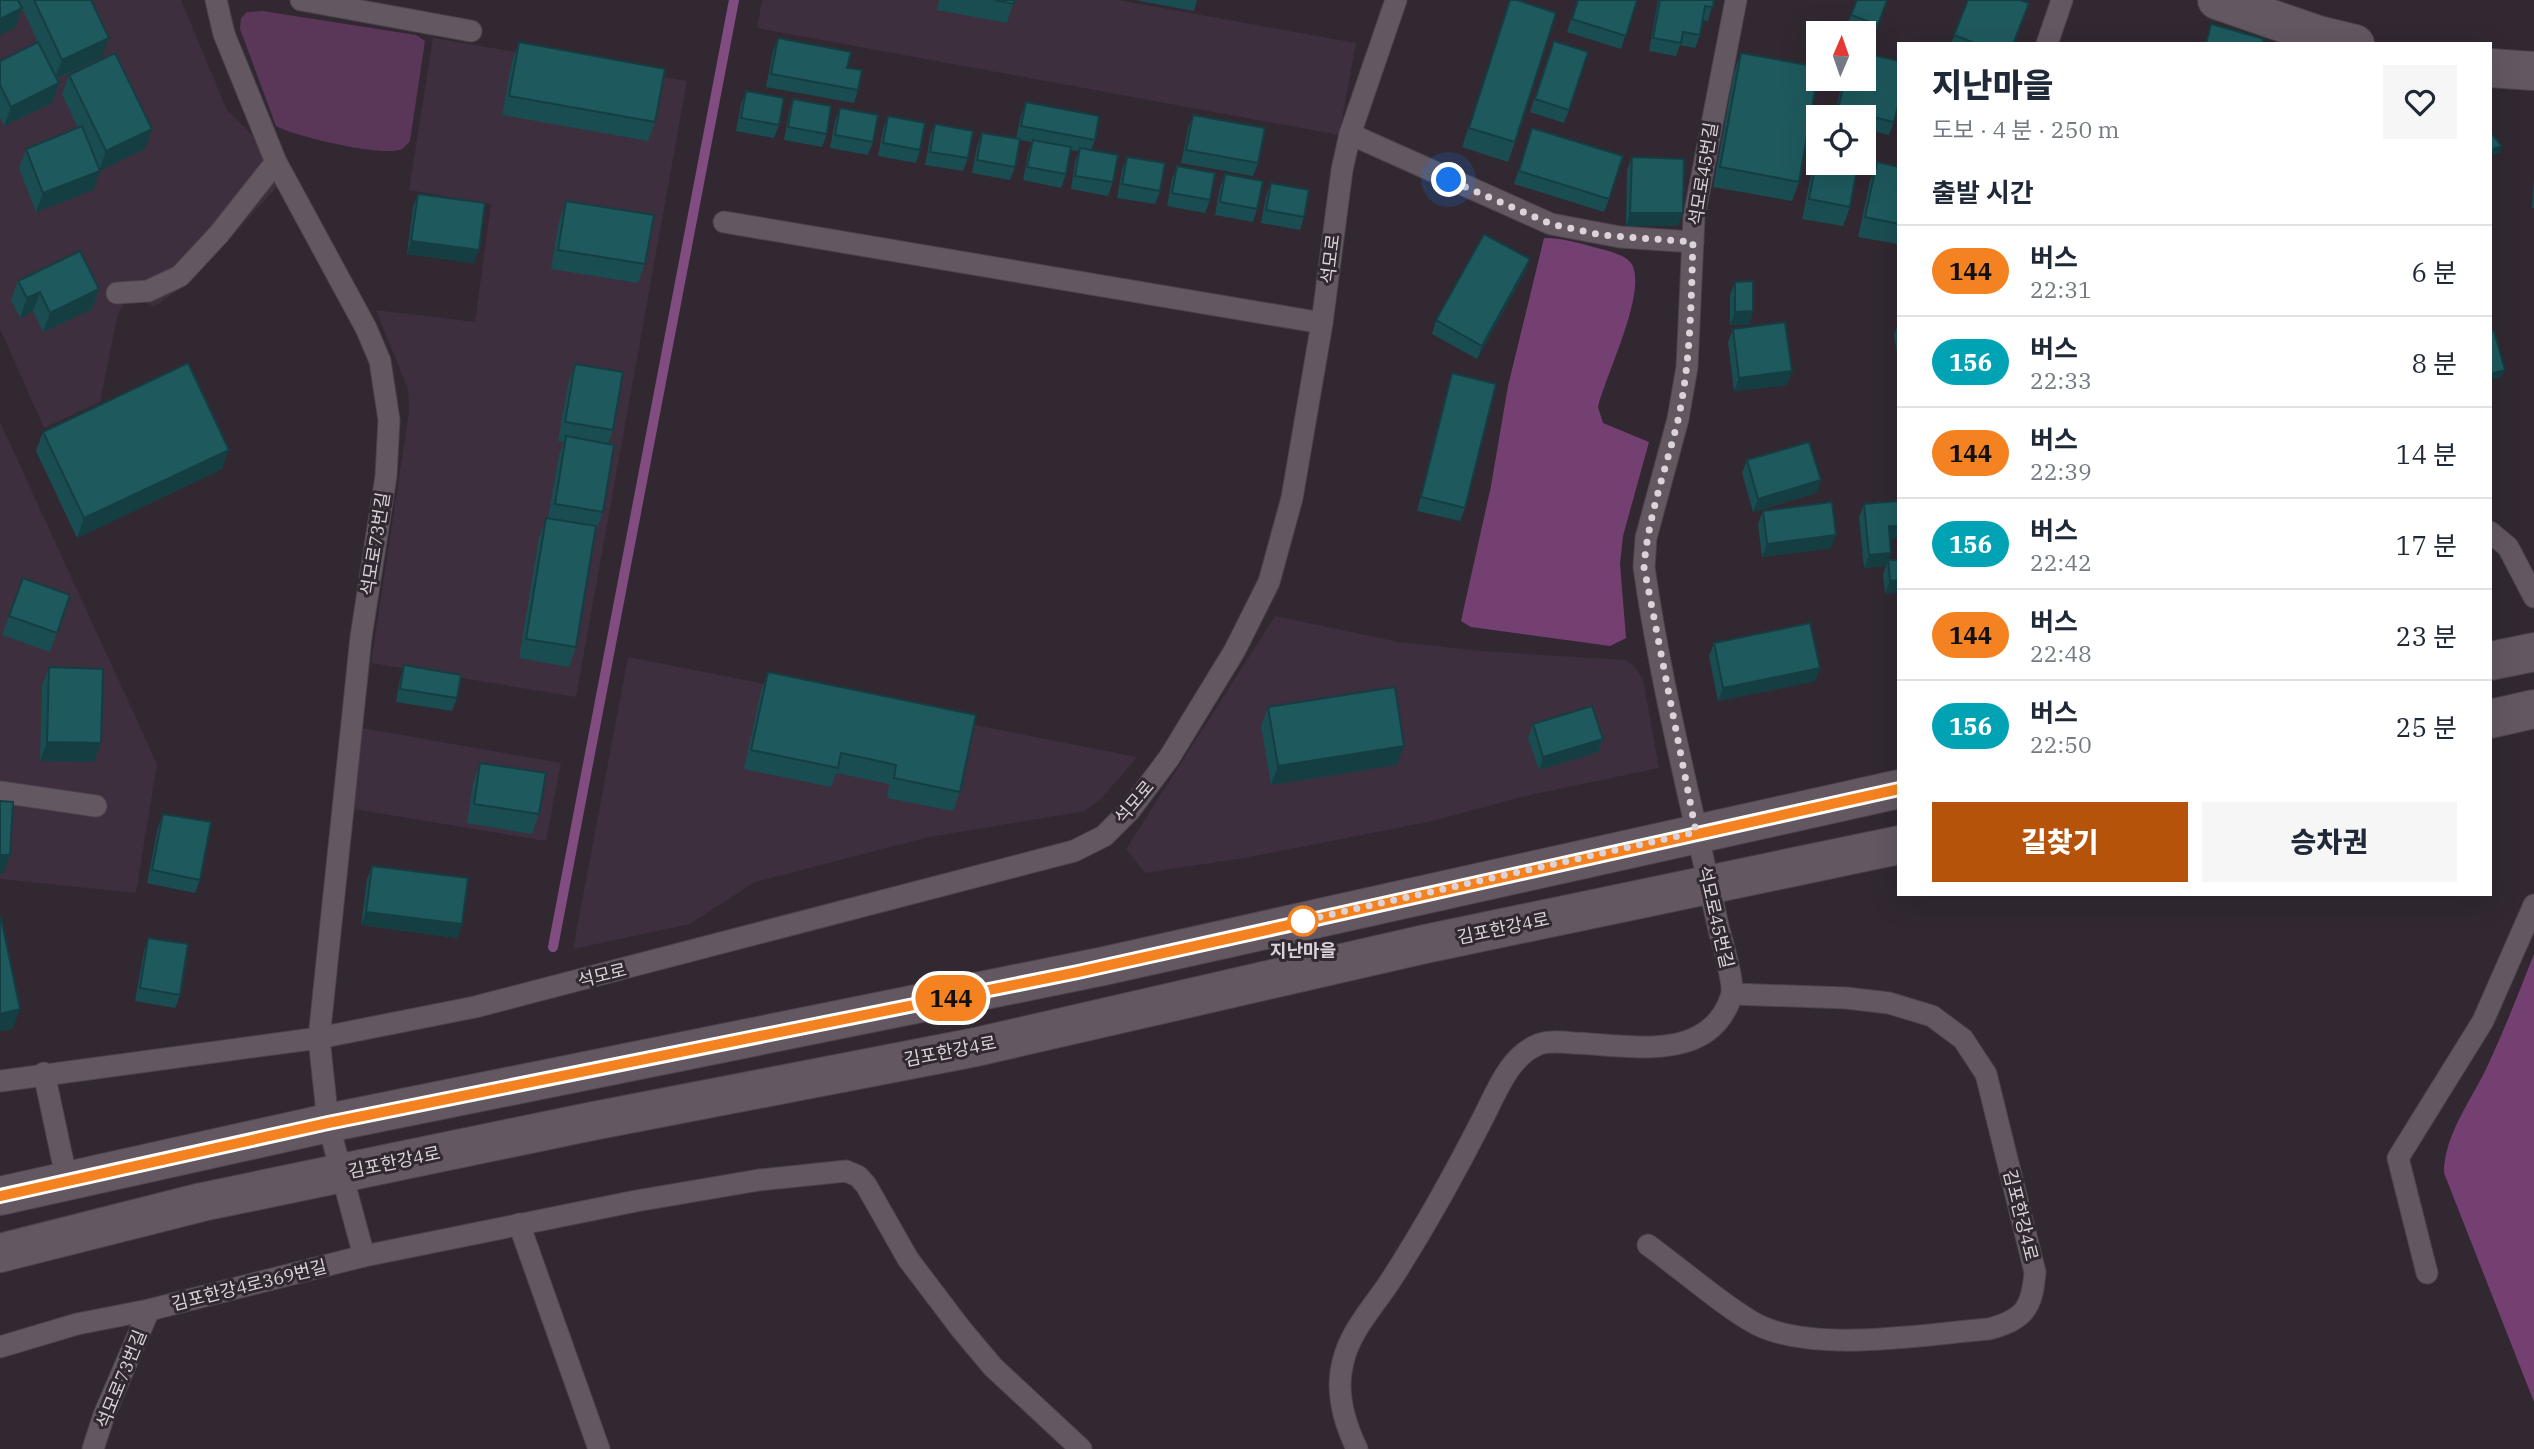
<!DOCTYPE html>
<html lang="ko">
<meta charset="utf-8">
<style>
:root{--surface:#fff;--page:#f6f6f7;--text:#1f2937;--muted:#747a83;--line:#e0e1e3;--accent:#b45309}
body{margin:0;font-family:"IBM Plex Serif","Noto Sans KR",serif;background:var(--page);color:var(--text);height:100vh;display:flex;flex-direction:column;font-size:26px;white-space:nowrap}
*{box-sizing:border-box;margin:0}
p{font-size:23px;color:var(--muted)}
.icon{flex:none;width:38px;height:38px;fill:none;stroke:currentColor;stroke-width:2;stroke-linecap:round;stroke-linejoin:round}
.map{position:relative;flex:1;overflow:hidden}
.sheet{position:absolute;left:1897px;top:42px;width:595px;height:854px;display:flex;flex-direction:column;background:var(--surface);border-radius:0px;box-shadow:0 7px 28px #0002}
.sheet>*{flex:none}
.badge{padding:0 14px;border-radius:23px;font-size:24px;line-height:46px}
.needle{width:46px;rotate:2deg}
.controls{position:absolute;left:1806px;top:21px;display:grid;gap:14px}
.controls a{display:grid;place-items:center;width:70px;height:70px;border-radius:0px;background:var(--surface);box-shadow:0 7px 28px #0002;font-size:35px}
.you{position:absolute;width:35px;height:35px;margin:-18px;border:5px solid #fff;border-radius:50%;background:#1a73e8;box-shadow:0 0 0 10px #1a73e833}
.map>.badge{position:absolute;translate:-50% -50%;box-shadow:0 0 0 4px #fff}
h2{padding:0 35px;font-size:26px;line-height:63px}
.round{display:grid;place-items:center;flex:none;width:74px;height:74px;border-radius:0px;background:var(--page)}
.overview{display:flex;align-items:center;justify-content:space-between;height:119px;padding:0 35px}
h1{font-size:33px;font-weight:800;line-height:52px}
.button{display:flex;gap:14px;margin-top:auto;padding:14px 35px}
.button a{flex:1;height:80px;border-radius:0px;background:var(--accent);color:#fff;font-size:28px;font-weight:800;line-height:80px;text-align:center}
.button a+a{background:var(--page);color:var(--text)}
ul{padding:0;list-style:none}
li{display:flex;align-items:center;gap:21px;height:91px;padding:0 35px;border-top:2px solid var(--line)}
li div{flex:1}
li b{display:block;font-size:26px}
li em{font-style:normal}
li .badge{min-width:77px;font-weight:700;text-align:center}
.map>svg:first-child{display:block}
.built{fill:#3d2f3d}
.green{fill:#5a3659}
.forest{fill:#744072}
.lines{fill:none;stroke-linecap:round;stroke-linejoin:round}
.stream{stroke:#814c7f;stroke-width:10}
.service-casing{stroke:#4b434b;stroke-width:23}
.tertiary-casing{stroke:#4b434b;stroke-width:40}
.service{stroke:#635862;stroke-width:21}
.tertiary{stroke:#635862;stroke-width:38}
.wall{fill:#1a4d51}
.shaded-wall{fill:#153e42}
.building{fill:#1e595e;stroke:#153e42;stroke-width:2}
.line-casing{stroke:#fff;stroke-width:16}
.line{stroke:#f58220;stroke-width:10}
.walk{stroke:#dad4da;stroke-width:7;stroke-dasharray:0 12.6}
.stop-dot{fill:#fff;stroke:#f58220;stroke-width:3.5}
.labels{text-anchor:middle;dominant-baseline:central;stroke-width:6;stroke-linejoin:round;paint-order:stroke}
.street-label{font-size:18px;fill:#dad4da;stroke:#312831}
.stop-label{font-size:18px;font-weight:bold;fill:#dad4da;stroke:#312831}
</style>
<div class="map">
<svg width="2534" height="1449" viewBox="0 0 2534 1449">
<rect width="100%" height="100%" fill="#312831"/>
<g class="built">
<polygon points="0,0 181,0 227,110 261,144 280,184 187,284 154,307 144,301 124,303 117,317 100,402 44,428 0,329"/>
<polygon points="762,0 1118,0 1356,43 1339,135 757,28"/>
<polygon points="433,38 687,81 576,697 371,663 409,412 408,389 376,310 475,322 491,204 409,190"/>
<polygon points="0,422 157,764 136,893 0,879"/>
<polygon points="1275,616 1399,642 1482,651 1625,660 1634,666 1643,679 1659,768 1530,795 1428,822 1244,858 1145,873 1126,849"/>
<polygon points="628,657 1137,757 1102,798 1085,811 929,837 755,882 690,924 573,949"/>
<polygon points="362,728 561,763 546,841 354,809"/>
</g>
<path class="green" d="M 263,11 L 416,35 L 425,41 L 410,141 C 407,144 405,147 402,149 C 384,158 294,136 276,126 L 240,29 L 241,18 L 247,12 Z"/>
<g class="forest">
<path d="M 1544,238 C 1562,238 1580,243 1597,248 C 1608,251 1624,254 1631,263 C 1649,289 1605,376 1598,407 L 1603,423 L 1649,442 L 1623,536 L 1620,564 L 1626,638 L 1610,646 L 1471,627 L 1461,621 L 1491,486 L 1508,386 Z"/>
<path d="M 2534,954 L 2534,1402 L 2444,1173 C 2444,1136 2470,1102 2486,1069 C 2504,1031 2519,992 2534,954 Z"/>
</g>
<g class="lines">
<polyline class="stream" points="553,947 734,0"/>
<defs>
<g id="service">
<polyline points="301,0 471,31"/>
<polyline points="2047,44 2062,0"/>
<polyline points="1350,134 1551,224 1620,237 1693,242"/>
<polyline points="724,222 1322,323"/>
<polyline points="117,293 148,291 180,276 219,234 276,162"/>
<polyline points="2490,532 2508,547 2534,597"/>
<polyline points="0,792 96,806"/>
<polyline points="44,1073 67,1181"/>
<polyline points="0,1081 319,1038 475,1007 1074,851 1104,836 1130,810 1169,758 1235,650 1269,582 1292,498 1322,323 1342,170 1350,134 1396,0"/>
<polyline points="519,1224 599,1449"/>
<path d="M 1648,1245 C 1680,1268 1723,1306 1756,1324 C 1814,1354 1924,1334 1989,1329 C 2025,1319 2032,1308 2035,1272 L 1986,1074 L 1963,1039 L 1932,1016 L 1889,1003 L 1846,998 L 1733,994"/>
<polyline points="364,1256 636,1201 759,1180 846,1171 858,1176 866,1185 908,1259 961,1329 993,1367 1081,1449"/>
<polyline points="2427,1273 2398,1158 2483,1021 2534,905"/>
<polyline points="0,1347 77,1324 149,1310 364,1256 328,1123 319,1038 361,637 386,476 389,420 380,361 366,328 276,162 224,34 216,0"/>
<polyline points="93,1449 104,1415 149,1310"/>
<path d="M 1357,1449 C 1344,1422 1335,1392 1343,1362 C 1350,1331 1374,1306 1391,1280 C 1425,1227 1455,1173 1483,1118 C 1496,1093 1508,1059 1535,1046 C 1545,1040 1562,1042 1574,1043 C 1629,1045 1709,1064 1731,997 C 1736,984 1720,937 1717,921 C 1691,803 1661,686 1644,567 L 1646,538 L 1678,419 L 1687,367 L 1694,217 L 1736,0"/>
</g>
<g id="tertiary">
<polyline points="2217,0 2318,35 2355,44"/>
<polyline points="2490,68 2534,71"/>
<polyline points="2490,661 2534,652"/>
<polyline points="2490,719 2534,709"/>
<polyline points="0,1196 328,1123 1104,966 1899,789"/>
<polyline points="0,1253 202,1202 588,1122 976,1047 1425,944 1899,845"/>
</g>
</defs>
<use href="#service" class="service-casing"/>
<use href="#tertiary" class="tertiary-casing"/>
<use href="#service" class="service"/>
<use href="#tertiary" class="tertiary"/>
</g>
<g class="wall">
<polygon points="19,0 91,0 102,57 57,79 59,83 52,103 4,126 0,118 0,61 38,42 22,8 15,28"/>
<polygon points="939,0 1014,0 1007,23 937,10"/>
<polygon points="1135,0 1197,0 1194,11"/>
<polygon points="1510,0 1515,142 1508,162 1462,147"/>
<polygon points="1577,0 1637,0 1621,49 1567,32"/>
<polygon points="1658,0 1714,0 1708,21 1703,20 1700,35 1695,48 1680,45 1676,56 1649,51"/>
<polygon points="1857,0 1887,0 1873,38 1864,34 1864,33 1846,28"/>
<polygon points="1968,0 2014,44 1951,44"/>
<polygon points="778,38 847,68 858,90 854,103 766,87 773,51"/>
<polygon points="519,42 655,122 648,141 502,115 512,61"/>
<polygon points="1741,53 1799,182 1792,201 1713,187 1734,72"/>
<polygon points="1549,54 1569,110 1564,123 1530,112"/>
<polygon points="69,75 145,149 100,170 93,190 36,212 19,168 26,149 78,128 62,94"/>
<polygon points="1843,79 1864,79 1894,122 1889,135 1864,129 1864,117 1834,117"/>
<polygon points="746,91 779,125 774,138 736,131 741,104"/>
<polygon points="793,99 827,134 822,147 784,140 789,112"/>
<polygon points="1026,102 1095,140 1091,150 1113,182 1108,196 1071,189 1075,162 1079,151 1070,150 1066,174 1061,188 1023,180 1028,153 1032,142 1020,140 1015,167 1010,180 972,173 977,146 982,133 1016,139 1021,115"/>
<polygon points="840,108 873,142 868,155 830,148 835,121"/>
<polygon points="1193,115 1258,163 1253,176 1181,163 1188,128"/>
<polygon points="888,116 920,150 916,163 878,156 883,129"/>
<polygon points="935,124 968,158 963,171 925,165 930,137"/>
<polygon points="1528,141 1609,199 1604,212 1514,184"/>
<polygon points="1818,150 1818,163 1850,207 1843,226 1802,219 1813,165"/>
<polygon points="1127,157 1160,191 1155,204 1117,198 1122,170"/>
<polygon points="1632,157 1678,226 1626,226 1627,170"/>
<polygon points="1877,162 1899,167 1899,240 1897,244 1858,237 1870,181"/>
<polygon points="1177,166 1210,200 1205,213 1167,206 1172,179"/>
<polygon points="1225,174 1257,209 1253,222 1215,215 1220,187"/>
<polygon points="2534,178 2534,208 2532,208"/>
<polygon points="1271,183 1304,217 1300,230 1261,223 1266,196"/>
<polygon points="418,194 474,263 407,254 413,207"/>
<polygon points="566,201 645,264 638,283 551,269 559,221"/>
<polygon points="1530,259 1525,272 1477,359 1432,334 1436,320"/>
<polygon points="18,281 99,289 92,309 43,332 33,311 20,318 11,300"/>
<polygon points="1735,282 1753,311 1749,325 1730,325 1730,295"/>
<polygon points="1899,322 1899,364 1894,335"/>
<polygon points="1733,329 1792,371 1787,385 1734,391 1728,342"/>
<polygon points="575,364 613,430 608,444 603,512 596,531 576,647 569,667 519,658 539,537 546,518 548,518 559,455 564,442 558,441 568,384"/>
<polygon points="1452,373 1465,508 1460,521 1417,511 1448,386"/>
<polygon points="43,432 222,469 77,538 36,451"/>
<polygon points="1747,460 1821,480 1816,493 1753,512 1742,473"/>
<polygon points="1864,504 1890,539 1889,560 1899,560 1885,594 1883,574 1886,566 1864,568 1859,517"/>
<polygon points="1763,511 1831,548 1762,557 1758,524"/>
<polygon points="23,578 70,595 50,652 2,635"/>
<polygon points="1714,643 1820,668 1815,681 1718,701 1709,656"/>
<polygon points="404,665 457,698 452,711 396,702 400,679"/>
<polygon points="49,667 94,762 40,761 42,686"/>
<polygon points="768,672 960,792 953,811 887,798 889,784 836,773 831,787 744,769 761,691"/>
<polygon points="1268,707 1397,765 1271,785 1261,726"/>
<polygon points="1533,724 1603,739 1598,752 1539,770 1528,738"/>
<polygon points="480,763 539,814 532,834 467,823 473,783"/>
<polygon points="163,814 200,880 195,893 147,883 158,827"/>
<polygon points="372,866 462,924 457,938 361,925 367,879"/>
<polygon points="148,938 180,995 175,1008 135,1001 144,951"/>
</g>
<g class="shaded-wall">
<polygon points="22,8 15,28 0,35 0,19"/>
<polygon points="109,38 102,57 55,79 62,60"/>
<polygon points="59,83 52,103 4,126 11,107"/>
<polygon points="152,129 145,149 99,171 106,151"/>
<polygon points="2502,146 2500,153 2490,156 2490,150"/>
<polygon points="100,171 93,190 36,212 43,193"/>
<polygon points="1630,213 1683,213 1678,226 1626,226"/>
<polygon points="411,241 479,250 474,263 407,254"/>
<polygon points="1530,259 1525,272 1477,359 1482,346"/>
<polygon points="99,289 92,309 43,332 50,313"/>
<polygon points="40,292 33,311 20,318 27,298"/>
<polygon points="1753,311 1749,325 1730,325 1735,312"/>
<polygon points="2505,370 2502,377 2490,380 2490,374"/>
<polygon points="1792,371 1787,385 1734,391 1739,378"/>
<polygon points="229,450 222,469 77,538 84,518"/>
<polygon points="1821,480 1816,493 1753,512 1758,499"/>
<polygon points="1889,526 1899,526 1899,538 1884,540"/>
<polygon points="1836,535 1831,548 1762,557 1767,544"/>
<polygon points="1891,553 1886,566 1864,568 1869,555"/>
<polygon points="1899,580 1899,593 1885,594 1890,581"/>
<polygon points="1820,668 1815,681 1718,701 1723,688"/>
<polygon points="1603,739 1598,752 1539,770 1543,757"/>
<polygon points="47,742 101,743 94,762 40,761"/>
<polygon points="1404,746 1397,765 1271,785 1278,766"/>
<polygon points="0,855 10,855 3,874 0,874"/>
<polygon points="366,912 462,924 457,938 361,925"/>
<polygon points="20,1009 13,1029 0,1031 0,1014"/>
</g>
<g class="building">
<polygon points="0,0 18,0 22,8 0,19"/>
<polygon points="34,0 91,0 109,38 62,60"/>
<polygon points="994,0 1014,0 1014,4"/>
<polygon points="1510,0 1517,0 1556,13 1515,142 1469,128"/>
<polygon points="1578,0 1637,0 1626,36 1572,19"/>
<polygon points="1660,0 1714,0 1713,7 1705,6 1700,35 1683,32 1681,43 1653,38"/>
<polygon points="1857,0 1887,0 1878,25 1851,15"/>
<polygon points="1968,0 2020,0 2029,3 2013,44 1977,44 1954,35"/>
<polygon points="2211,24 2264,39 2262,44 2206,44"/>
<polygon points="778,38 851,52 847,68 862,70 858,90 771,74"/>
<polygon points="1554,41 1588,52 1569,110 1535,99"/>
<polygon points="38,42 59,83 11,107 0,85 0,61"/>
<polygon points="519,42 665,69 655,122 509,96"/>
<polygon points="115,53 152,129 106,151 69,75"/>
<polygon points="1741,53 1818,67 1818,73 1799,182 1720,167"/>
<polygon points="1864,53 1899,61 1899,102 1894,122 1838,109 1845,79 1864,79"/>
<polygon points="746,91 784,98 779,125 741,118"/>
<polygon points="793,99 831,106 827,134 788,127"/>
<polygon points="1026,102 1099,116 1095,140 1021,126"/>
<polygon points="840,108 878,115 873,142 835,135"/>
<polygon points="1193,115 1265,128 1258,163 1186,150"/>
<polygon points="888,116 925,123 920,150 883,143"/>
<polygon points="935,124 973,131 968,158 930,152"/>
<polygon points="82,126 100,171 43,193 26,149"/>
<polygon points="1532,128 1623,156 1609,199 1519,171"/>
<polygon points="2490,132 2502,146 2490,150"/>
<polygon points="982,133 1020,139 1015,167 977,160"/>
<polygon points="1033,140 1071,147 1066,174 1027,167"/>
<polygon points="1080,148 1118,155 1113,182 1075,176"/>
<polygon points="1818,153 1818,163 1858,163 1850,207 1809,199"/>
<polygon points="1127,157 1165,163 1160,191 1122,184"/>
<polygon points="1632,157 1684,159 1683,213 1630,213"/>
<polygon points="1877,162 1899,167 1899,224 1865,217"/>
<polygon points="1177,166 1215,173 1210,200 1172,193"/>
<polygon points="1225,174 1263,181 1257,209 1220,202"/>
<polygon points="1271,183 1309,190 1304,217 1266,210"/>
<polygon points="418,194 485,203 479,250 411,241"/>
<polygon points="566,201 654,215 645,264 558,250"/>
<polygon points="1484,234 1530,259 1482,346 1436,320"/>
<polygon points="80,251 99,289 50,313 40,292 27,298 18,281"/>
<polygon points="1753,281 1753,311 1735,312 1735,282"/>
<polygon points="1785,322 1792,371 1739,378 1733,329"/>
<polygon points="2494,331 2505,370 2490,374 2490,332"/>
<polygon points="188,363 229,450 84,518 43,432"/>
<polygon points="575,364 623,372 613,430 565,422"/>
<polygon points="1452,373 1496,384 1465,508 1421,497"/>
<polygon points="566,436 614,445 603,512 555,504"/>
<polygon points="1809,442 1821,480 1758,499 1747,460"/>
<polygon points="1899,501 1899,526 1889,526 1891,553 1869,555 1864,504"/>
<polygon points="1832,502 1836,535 1767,544 1763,511"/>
<polygon points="546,518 596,526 576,647 526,639"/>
<polygon points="1888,560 1899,560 1899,580 1890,581"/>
<polygon points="23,578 70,595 57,633 9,616"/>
<polygon points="1810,623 1820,668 1723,688 1714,643"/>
<polygon points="404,665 461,675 457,698 400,689"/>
<polygon points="49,667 103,669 101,743 47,742"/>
<polygon points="768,672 976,715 960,792 894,778 896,765 841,753 838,768 751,750"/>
<polygon points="1395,687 1404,746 1278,766 1268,707"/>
<polygon points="1592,706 1603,739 1543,757 1533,724"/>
<polygon points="480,763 546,773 539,814 474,804"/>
<polygon points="0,801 13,802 10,855 0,855"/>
<polygon points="163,814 211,822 200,880 152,870"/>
<polygon points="372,866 468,878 462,924 366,912"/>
<polygon points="0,918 1,918 20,1009 0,1014"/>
<polygon points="148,938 188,944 180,995 140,988"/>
</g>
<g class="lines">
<defs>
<polyline id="line" points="0,1196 328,1123 1078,972 1899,789"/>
</defs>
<use href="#line" class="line-casing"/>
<use href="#line" class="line"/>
<path class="walk" d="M 1303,921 L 1293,923 L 1696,832 L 1644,567 C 1648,516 1666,469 1678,420 C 1691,361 1691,301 1693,242 L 1601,235 L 1551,224 L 1449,180"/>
</g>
<circle class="stop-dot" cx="1303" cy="921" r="14"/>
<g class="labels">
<g class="street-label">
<text transform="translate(1703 174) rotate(-81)">석모로45번길</text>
<text transform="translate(1330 259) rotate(-83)">석모로</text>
<text transform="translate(375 544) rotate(-81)">석모로73번길</text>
<text transform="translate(1134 802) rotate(-50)">석모로</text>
<text transform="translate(1716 917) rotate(77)">석모로45번길</text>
<text transform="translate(1503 928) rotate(-12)">김포한강4로</text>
<text transform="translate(602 975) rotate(-14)">석모로</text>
<text transform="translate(950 1051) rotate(-11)">김포한강4로</text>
<text transform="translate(394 1162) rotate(-12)">김포한강4로</text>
<text transform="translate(2021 1215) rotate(76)">김포한강4로</text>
<text transform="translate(249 1285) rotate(-14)">김포한강4로369번길</text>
<text transform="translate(121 1379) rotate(-68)">석모로73번길</text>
</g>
<g class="stop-label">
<text x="1303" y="950">지난마을</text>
</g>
</g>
</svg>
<div class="controls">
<a><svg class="needle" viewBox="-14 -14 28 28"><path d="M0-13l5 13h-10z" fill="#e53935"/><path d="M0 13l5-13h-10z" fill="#747a83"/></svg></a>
<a><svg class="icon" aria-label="locate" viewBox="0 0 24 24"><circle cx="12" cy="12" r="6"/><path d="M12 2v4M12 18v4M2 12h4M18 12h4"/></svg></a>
</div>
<div class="you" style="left:1449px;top:180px"></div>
<b class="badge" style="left:951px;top:998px;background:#f58220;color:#111">144</b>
<section class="sheet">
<div class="overview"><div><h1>지난마을</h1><p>도보 · 4 분 · 250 m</p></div><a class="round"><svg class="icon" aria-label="heart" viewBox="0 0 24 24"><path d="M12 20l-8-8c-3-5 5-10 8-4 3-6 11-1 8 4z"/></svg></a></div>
<h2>출발 시간</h2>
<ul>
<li><span class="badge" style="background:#f58220;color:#111">144</span><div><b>버스</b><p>22:31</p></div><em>6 분</em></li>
<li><span class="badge" style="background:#00a3b4;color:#fff">156</span><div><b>버스</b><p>22:33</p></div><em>8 분</em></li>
<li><span class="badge" style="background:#f58220;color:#111">144</span><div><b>버스</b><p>22:39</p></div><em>14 분</em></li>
<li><span class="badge" style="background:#00a3b4;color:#fff">156</span><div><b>버스</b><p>22:42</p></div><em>17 분</em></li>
<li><span class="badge" style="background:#f58220;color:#111">144</span><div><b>버스</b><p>22:48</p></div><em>23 분</em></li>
<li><span class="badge" style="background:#00a3b4;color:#fff">156</span><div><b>버스</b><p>22:50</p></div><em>25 분</em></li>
</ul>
<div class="button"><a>길찾기</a><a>승차권</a></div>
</section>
</div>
